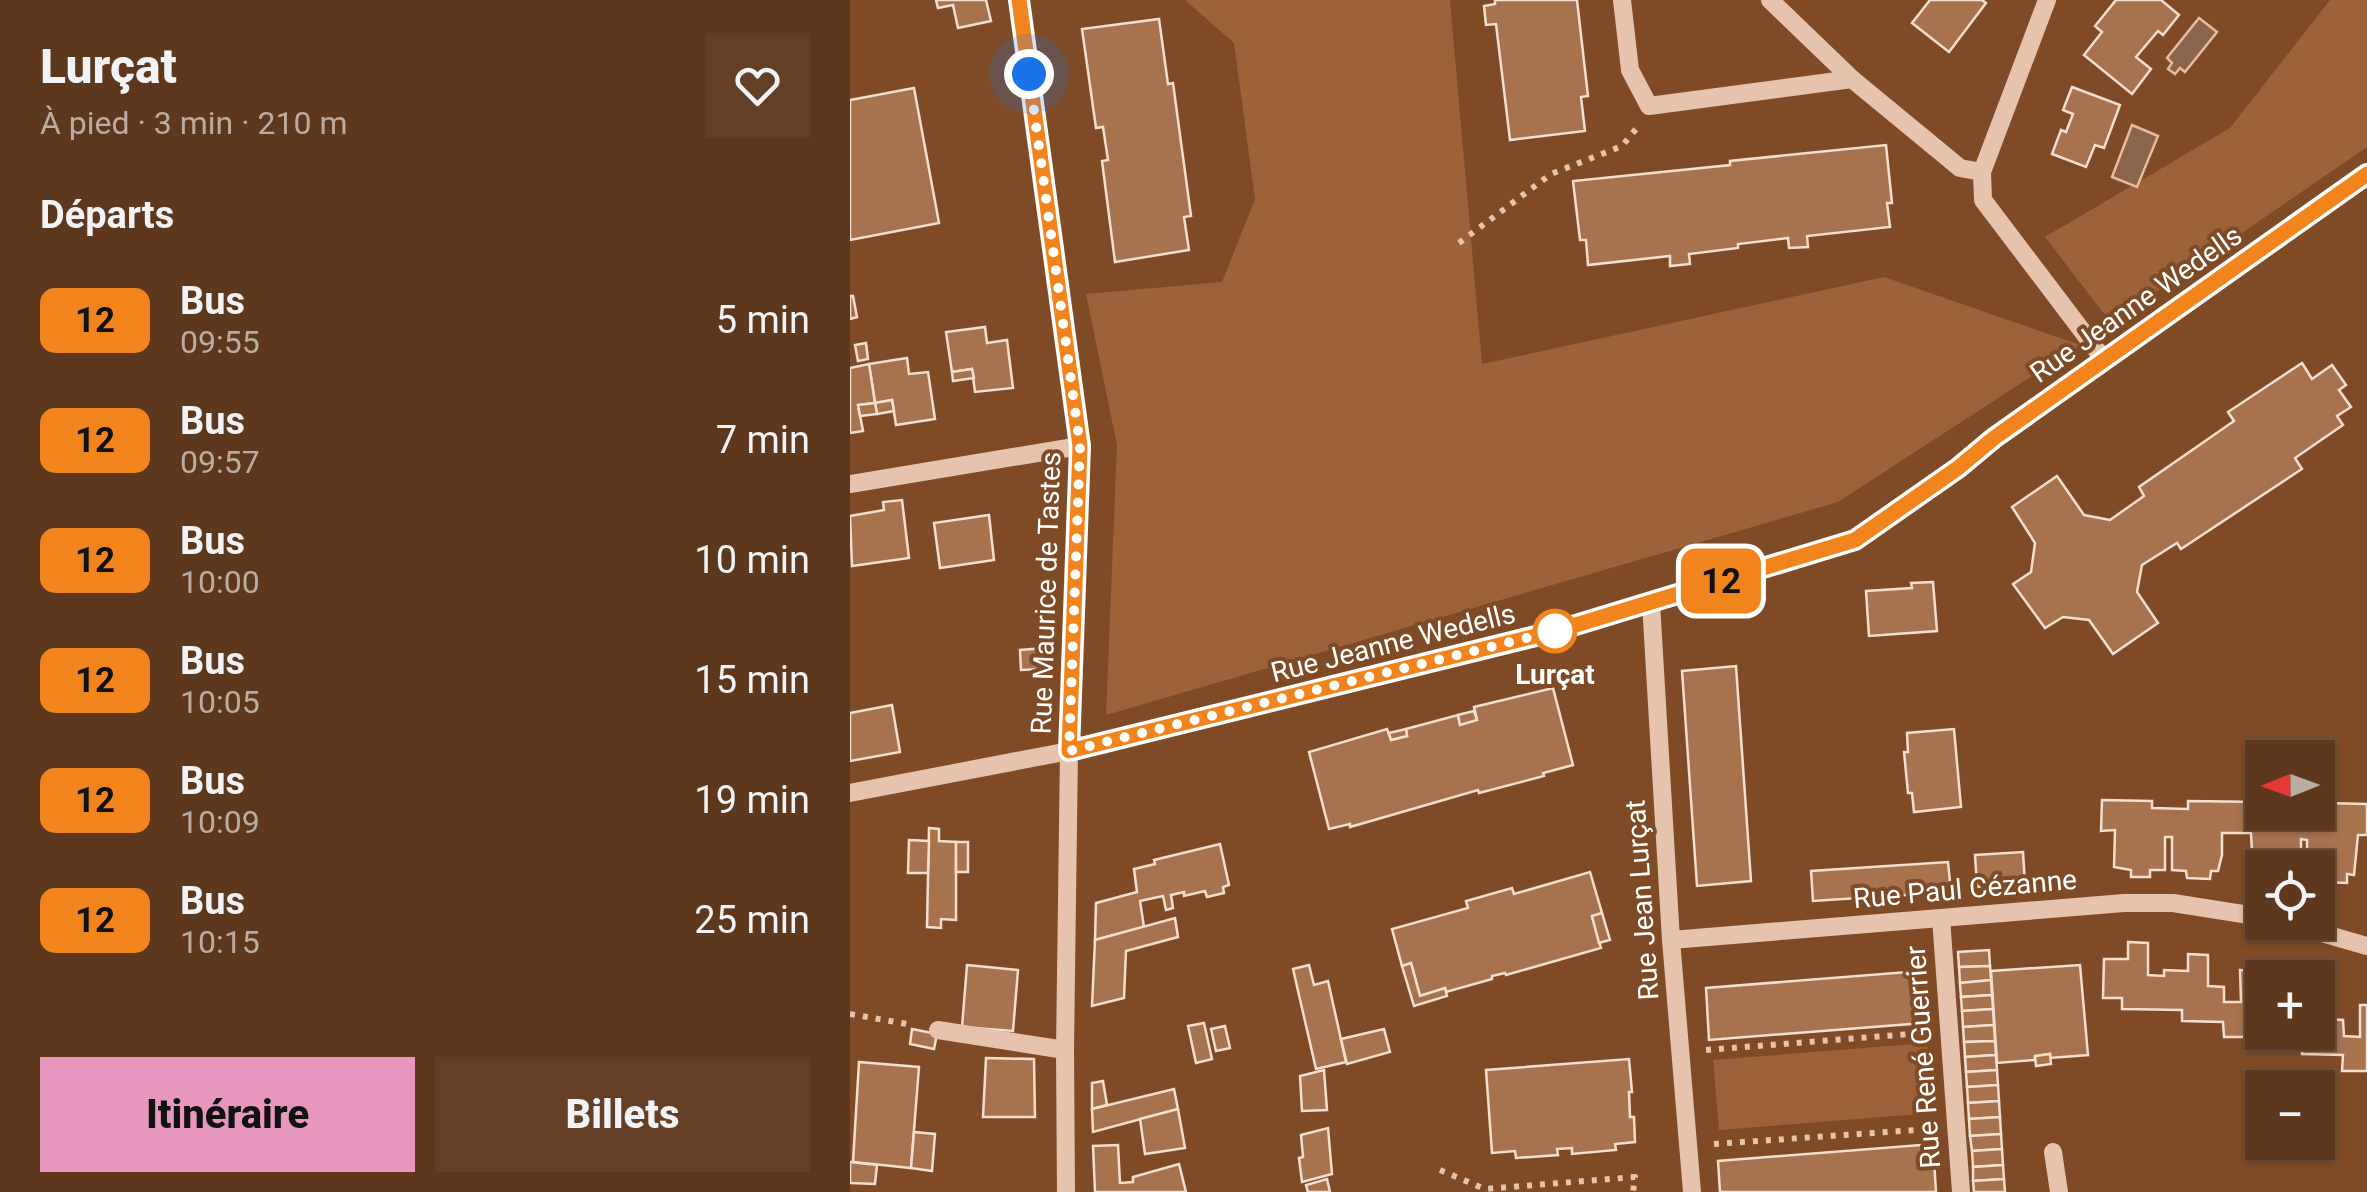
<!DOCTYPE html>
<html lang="fr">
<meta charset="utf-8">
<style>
:root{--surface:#5e381c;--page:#643f25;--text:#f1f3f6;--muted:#b9aca3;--line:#73523b;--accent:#e797bd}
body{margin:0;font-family:Roboto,sans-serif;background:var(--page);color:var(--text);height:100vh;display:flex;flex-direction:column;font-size:38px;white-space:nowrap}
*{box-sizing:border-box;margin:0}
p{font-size:32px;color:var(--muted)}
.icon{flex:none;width:55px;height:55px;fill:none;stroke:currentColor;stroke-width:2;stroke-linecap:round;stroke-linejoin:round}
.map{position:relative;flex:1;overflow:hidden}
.side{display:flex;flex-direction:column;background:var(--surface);width:850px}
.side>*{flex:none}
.badge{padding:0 20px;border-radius:15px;font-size:35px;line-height:65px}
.needle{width:65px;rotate:269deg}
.tools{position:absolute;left:1395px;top:740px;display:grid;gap:20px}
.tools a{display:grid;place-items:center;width:90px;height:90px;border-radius:0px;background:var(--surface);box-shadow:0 2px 8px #0004,0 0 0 2px var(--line);font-size:50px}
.you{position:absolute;width:50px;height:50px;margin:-25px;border:8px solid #fff;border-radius:50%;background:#1a73e8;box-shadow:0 0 0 15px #1a73e833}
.map>.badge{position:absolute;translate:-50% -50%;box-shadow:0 0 0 5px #fff}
h2{padding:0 40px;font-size:38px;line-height:90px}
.round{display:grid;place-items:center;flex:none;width:105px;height:105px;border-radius:0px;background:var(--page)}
.overview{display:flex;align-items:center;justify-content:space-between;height:170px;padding:0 40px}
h1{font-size:48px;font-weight:800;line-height:75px}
.action{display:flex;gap:20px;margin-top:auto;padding:20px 40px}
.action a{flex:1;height:115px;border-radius:0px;background:var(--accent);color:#111;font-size:40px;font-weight:800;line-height:115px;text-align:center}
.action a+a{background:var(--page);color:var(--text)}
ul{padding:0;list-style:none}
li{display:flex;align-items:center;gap:30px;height:120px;padding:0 40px}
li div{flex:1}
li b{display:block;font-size:38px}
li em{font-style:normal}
li .badge{min-width:110px;font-weight:700;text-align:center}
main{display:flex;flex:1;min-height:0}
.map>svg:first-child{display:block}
.green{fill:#9c623a}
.water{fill:#8a654a;stroke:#e6bca1;stroke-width:2.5}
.building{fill:#a7734f;stroke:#f4decf;stroke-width:2.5}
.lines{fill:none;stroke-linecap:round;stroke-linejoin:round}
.path{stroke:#e5c3ac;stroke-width:6;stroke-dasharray:5 8;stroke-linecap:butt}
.minor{stroke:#e5c3ac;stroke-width:18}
.line-casing{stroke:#fff;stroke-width:22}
.line{stroke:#f1841d;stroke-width:15}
.walk{stroke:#fff;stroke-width:10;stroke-dasharray:0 18}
.stop-dot{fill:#fff;stroke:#f1841d;stroke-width:5}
.labels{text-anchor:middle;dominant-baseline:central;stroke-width:8;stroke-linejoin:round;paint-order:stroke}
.street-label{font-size:28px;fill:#fff;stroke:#7e4b26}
.stop-label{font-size:28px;font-weight:bold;fill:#fff;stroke:#7e4b26}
</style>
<main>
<section class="side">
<div class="overview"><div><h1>Lurçat</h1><p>À pied · 3 min · 210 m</p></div><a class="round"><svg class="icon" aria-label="heart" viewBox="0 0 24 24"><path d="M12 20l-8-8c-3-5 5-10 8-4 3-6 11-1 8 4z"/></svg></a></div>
<h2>Départs</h2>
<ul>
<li><span class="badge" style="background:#f1841d;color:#111">12</span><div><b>Bus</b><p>09:55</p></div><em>5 min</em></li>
<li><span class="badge" style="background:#f1841d;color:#111">12</span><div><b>Bus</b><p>09:57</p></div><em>7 min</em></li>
<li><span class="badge" style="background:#f1841d;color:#111">12</span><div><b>Bus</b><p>10:00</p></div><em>10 min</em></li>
<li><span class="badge" style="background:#f1841d;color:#111">12</span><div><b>Bus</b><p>10:05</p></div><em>15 min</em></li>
<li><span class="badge" style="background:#f1841d;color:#111">12</span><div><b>Bus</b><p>10:09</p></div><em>19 min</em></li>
<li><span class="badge" style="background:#f1841d;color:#111">12</span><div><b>Bus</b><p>10:15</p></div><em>25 min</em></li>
</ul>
<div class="action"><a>Itinéraire</a><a>Billets</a></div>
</section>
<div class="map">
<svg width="1517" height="1192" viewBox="0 0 1517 1192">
<rect width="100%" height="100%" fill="#7e4b26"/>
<g class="green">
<polygon points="335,0 600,0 632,364 1034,277 1230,345 988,502 256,715 267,445 236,294 372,282 405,199 384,43"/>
<polygon points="1480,0 1517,0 1517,147 1261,323 1195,237 1380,128"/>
<polygon points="1077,1043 1083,1113 869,1130 863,1060"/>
</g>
<g class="water">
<polygon points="1349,18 1367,32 1335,72 1330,68 1325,74 1318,69 1322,63 1317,58"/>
<polygon points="1282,125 1308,136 1287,187 1262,177"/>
</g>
<g class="building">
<polygon points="86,0 136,0 141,21 108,28 103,5 88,8"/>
<polygon points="645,0 727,0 738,96 731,97 735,131 660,140 646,24 636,25 634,6 645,4"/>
<polygon points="1080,0 1132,0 1136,3 1099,52 1062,23"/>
<polygon points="1266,0 1311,0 1329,15 1313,35 1308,31 1286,57 1301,69 1282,94 1234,55 1252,32 1245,26"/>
<polygon points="309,19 318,84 323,83 341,216 334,217 339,250 265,262 252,161 258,160 253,127 246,128 232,29"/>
<polygon points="1222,87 1270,105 1254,148 1245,145 1236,167 1202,154 1211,130 1216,132 1223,114 1213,110"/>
<polygon points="64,88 89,223 0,240 0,100"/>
<polygon points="1036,145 1042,203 1037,203 1040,227 957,236 958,247 939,248 938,238 888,244 888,248 839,254 840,264 820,266 820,256 738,265 736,240 730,240 723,181 880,165 880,161"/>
<polygon points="0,296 3,296 7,317 0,319"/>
<polygon points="135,327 137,343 157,340 163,388 125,392 122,369 102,372 96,332"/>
<polygon points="16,343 18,359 8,361 5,345"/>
<polygon points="57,358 59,374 78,372 85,419 46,425 42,400 25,403 19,364"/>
<polygon points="1452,363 1462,379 1482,365 1496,385 1489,390 1501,407 1487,416 1493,425 1445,458 1452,469 1331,549 1327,543 1292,565 1287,592 1308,623 1263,654 1239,620 1213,617 1195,628 1163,584 1181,572 1185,543 1162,507 1207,476 1234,515 1260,520 1294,496 1289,487 1384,421 1378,412"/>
<polygon points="19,364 25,403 8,405 13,431 0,433 0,368"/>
<polygon points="122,369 124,378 103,381 102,372"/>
<polygon points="42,400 44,411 27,414 25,403"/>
<polygon points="25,403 27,414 10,416 8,405"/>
<polygon points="52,500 59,558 2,566 0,516 34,510 33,502"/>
<polygon points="139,515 144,560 90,568 84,523"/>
<polygon points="1083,582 1087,631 1019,636 1016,591 1062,588 1061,583"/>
<polygon points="194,648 193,669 171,670 170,650"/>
<polygon points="886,666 901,881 847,886 832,671"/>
<polygon points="703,688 723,765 693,773 694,776 629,793 628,790 500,827 500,824 479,829 459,752 537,729 541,740 557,736 556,729 608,715 610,725 627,720 624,707"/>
<polygon points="42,705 50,752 0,761 0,713"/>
<polygon points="624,711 627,720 610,725 608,715"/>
<polygon points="556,729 557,736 541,740 539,733"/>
<polygon points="1104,729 1111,807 1064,812 1062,793 1058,793 1054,752 1058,752 1057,733"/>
<polygon points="1252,800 1302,801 1302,808 1338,809 1338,801 1412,802 1412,812 1468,812 1468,810 1473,810 1473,803 1517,804 1517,835 1508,835 1504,875 1497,874 1497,883 1472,882 1472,874 1468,874 1468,868 1457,868 1457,840 1451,839 1451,868 1412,868 1411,880 1410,873 1403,873 1401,833 1372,833 1372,855 1368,871 1361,871 1360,879 1337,878 1336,871 1322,870 1322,837 1315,837 1315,870 1300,870 1300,877 1281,877 1281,870 1264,867 1265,830 1251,831"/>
<polygon points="79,828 89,829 89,841 106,842 106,920 91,919 91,928 77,927"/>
<polygon points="59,840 79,841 78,873 58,873"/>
<rect x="106" y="842" width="12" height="30"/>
<polygon points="370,844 379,885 373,887 374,893 357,897 355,891 334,896 334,892 321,895 323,908 316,910 313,896 290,901 294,927 245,940 246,903 287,892 284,869 305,864 304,860"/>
<polygon points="1173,852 1175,883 1127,887 1125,855"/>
<polygon points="1098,862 1101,892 963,901 961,871"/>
<polygon points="740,872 752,913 742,916 751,948 656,975 655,973 642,976 642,979 596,992 595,988 570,996 561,963 552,966 542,929 618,908 616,901 662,888 664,894"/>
<polygon points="752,913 760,940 749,943 742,916"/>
<polygon points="325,918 328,937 276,951 274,998 242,1006 245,940"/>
<polygon points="1278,942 1298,943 1298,975 1314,976 1314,970 1338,971 1338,954 1358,955 1358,986 1374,987 1374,1002 1391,1002 1390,970 1411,971 1414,1037 1374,1037 1373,1022 1332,1021 1332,1010 1272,1009 1272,998 1253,998 1254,959 1278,959"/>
<polygon points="1139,950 1140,966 1109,967 1108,952"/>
<polygon points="561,963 570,996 595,988 597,996 564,1006 552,966"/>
<polygon points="117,965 168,970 163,1031 112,1027"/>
<polygon points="459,965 464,985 478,981 496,1062 466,1069 443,969"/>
<polygon points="1230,965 1238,1055 1200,1058 1200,1054 1185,1056 1185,1060 1147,1063 1141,971"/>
<polygon points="1140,966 1141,980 1110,983 1109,967"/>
<polygon points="1070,971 1073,1023 859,1040 856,988"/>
<polygon points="1141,980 1142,995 1111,997 1110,983"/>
<polygon points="1468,988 1477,988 1478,1019 1493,1020 1494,1036 1510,1037 1510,1005 1517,1005 1517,1071 1492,1071 1493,1055 1452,1054 1452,1043 1433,1042 1433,1032 1468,1032"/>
<polygon points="1142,995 1143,1009 1112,1011 1111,997"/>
<polygon points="1143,1009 1144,1025 1113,1027 1112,1011"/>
<polygon points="354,1023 362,1059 346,1063 338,1026"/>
<polygon points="1144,1025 1145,1041 1114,1042 1113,1027"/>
<polygon points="375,1026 380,1048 366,1051 361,1029"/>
<polygon points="62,1029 87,1034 84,1049 60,1044"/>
<polygon points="534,1029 540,1052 497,1064 491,1039"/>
<polygon points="1145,1041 1146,1055 1115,1057 1114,1042"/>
<polygon points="1200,1054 1201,1064 1186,1066 1185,1056"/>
<polygon points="1146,1055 1147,1070 1116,1072 1115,1057"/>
<polygon points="136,1058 184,1059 185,1117 133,1117"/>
<polygon points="779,1059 782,1092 779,1092 780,1117 784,1117 785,1142 765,1144 766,1150 722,1154 722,1148 707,1149 708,1155 666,1158 665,1151 642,1153 636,1070"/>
<polygon points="9,1062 69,1067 61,1168 3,1162"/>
<polygon points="474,1070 477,1110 452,1111 450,1076"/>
<polygon points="1147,1070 1148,1085 1117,1087 1116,1072"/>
<polygon points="253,1081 257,1105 242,1109 242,1083"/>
<polygon points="1148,1085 1149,1101 1118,1103 1117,1087"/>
<polygon points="324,1089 328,1109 243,1132 242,1109"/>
<polygon points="1149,1101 1150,1117 1119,1119 1118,1103"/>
<polygon points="328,1109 335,1148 295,1154 290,1119"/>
<polygon points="1150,1117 1151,1134 1120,1136 1119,1119"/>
<polygon points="478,1128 482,1174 452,1182 449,1158 453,1157 451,1135"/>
<polygon points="64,1132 85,1134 82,1171 61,1168"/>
<polygon points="1151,1134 1152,1149 1122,1151 1120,1136"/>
<polygon points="1083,1144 1086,1192 870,1192 868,1161"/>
<polygon points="268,1145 270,1183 283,1182 283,1177 329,1164 336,1192 245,1192 243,1146"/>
<polygon points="1152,1149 1153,1165 1123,1167 1122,1151"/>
<polygon points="0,1162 27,1165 25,1184 0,1183"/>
<polygon points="1153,1165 1154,1179 1123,1181 1123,1167"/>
<polygon points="477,1179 480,1192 458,1192 456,1185"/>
<polygon points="1154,1179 1155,1192 1124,1192 1123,1181"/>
</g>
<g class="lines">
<g class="path">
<polyline points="609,243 701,174 772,146 786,129"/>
<polyline points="0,1014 63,1025"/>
<polyline points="856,1050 1073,1033"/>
<polyline points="864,1144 1081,1129"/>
<polyline points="590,1170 635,1189 785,1177 783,1192"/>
</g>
<g class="minor">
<polyline points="169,0 230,446 219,751 215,1050 216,1192"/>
<polyline points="772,0 780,70 799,106 1002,79"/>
<polyline points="920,0 1002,79 1110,168 1132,172"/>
<polyline points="1197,0 1132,172 1133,200 1255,361"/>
<polyline points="0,484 230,446"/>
<polyline points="801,603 821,940 842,1192"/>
<polyline points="0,793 219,751 705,631 1005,540 1108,468 1144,438 1517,174"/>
<polyline points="1091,918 1111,1192"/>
<polyline points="1434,922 1517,946"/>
<polyline points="821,940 1274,903 1323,903 1412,917"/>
<polyline points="88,1030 215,1050"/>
<polyline points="1203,1152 1209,1192"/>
</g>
</g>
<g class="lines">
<defs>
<polyline id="line" points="169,0 230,446 219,751 706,631 1005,540 1108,468 1144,438 1517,174"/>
</defs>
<use href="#line" class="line-casing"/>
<use href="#line" class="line"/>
<polyline class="walk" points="179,74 230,446 219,751 705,631"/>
</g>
<circle class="stop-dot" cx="705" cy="631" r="20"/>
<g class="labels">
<g class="street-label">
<text transform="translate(1286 304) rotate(-35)">Rue Jeanne Wedells</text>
<text transform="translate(196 593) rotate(-88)">Rue Maurice de Tastes</text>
<text transform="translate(543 643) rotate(-14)">Rue Jeanne Wedells</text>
<text transform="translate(1115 889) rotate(-5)">Rue Paul Cézanne</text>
<text transform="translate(792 900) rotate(-94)">Rue Jean Lurçat</text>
<text transform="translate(1073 1057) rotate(-94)">Rue René Guerrier</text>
</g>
<g class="stop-label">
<text x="705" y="674">Lurçat</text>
</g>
</g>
</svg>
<div class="tools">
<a><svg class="needle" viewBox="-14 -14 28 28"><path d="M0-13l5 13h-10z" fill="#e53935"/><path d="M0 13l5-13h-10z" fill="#b9aca3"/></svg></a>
<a><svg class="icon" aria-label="locate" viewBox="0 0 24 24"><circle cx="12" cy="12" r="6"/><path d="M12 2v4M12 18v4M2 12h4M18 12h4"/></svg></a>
<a>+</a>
<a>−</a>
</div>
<div class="you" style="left:179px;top:74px"></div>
<b class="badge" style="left:871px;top:581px;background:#f1841d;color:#111">12</b>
</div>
</main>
